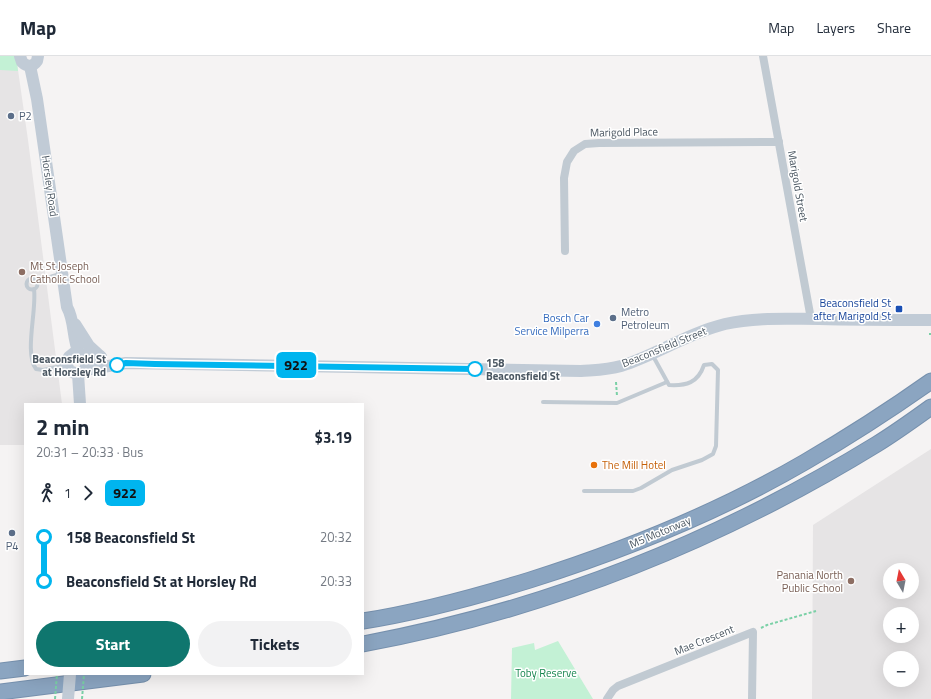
<!DOCTYPE html>
<meta charset="utf-8">
<style>
:root{--surface:#fff;--page:#f2f2f3;--text:#1f2937;--muted:#747a83;--line:#e0e1e3;--accent:#0f766e}
body{margin:0;font-family:"Titillium Web",sans-serif;background:var(--page);color:var(--text);height:100vh;display:flex;flex-direction:column;font-size:15px;white-space:nowrap}
*{box-sizing:border-box;margin:0}
p{font-size:13px;color:var(--muted)}
.icon{flex:none;width:22px;height:22px;fill:none;stroke:currentColor;stroke-width:2;stroke-linecap:round;stroke-linejoin:round}
.map{position:relative;flex:1;overflow:hidden}
.panel{position:absolute;left:24px;top:347px;width:340px;height:272px;display:flex;flex-direction:column;background:var(--surface);border-radius:0px;box-shadow:0 4px 16px #0002}
.panel>*{flex:none}
.badge{padding:0 8px;border-radius:6px;font-size:14px;line-height:26px}
.needle{width:26px;rotate:350deg}
.buttons{position:absolute;left:883px;top:507px;display:grid;gap:8px}
.buttons a{display:grid;place-items:center;width:36px;height:36px;border-radius:50%;background:var(--surface);box-shadow:0 4px 16px #0002;font-size:20px}
.map>.badge{position:absolute;translate:-50% -50%;box-shadow:0 0 0 2px #fff}
.legs{display:flex;align-items:center;gap:6px;height:44px;padding:0 12px;font-size:13px}
.legs p{margin-inline-start:auto}
.summary{display:flex;align-items:center;justify-content:space-between;height:68px;padding:0 12px}
h1{font-size:22px;font-weight:700;line-height:30px}
.cta{display:flex;gap:8px;margin-top:auto;padding:8px 12px}
.cta a{flex:1;height:46px;border-radius:24px;background:var(--accent);color:#fff;font-size:16px;font-weight:700;line-height:46px;text-align:center}
.cta a+a{background:var(--page);color:var(--text)}
ul{padding:0 12px;list-style:none}
li{display:flex;align-items:center;gap:14px;height:44px;font-size:15px}
li i{display:grid;place-items:center;width:6px;height:100%;margin:0 5px;background:currentColor}
li i::after{content:'';width:10px;height:10px;margin:-5px;border:3px solid;border-radius:50%;background:var(--surface)}
li p{margin-inline-start:auto}
li:first-child i{background:linear-gradient(#0000 50%,currentColor 0)}
li:last-child i{background:linear-gradient(currentColor 50%,#0000 0)}
header{display:flex;align-items:center;gap:24px;box-sizing:border-box;height:56px;padding:0 20px;background:var(--surface);border-bottom:1px solid var(--line)}
header strong{font-size:19px}
nav{display:flex;gap:22px;margin-inline-start:auto;font-size:14px}
.map>svg:first-child{display:block}
.education{fill:#e6e4e5;fill-rule:evenodd}
.green{fill:#c3f1d5}
.lines{fill:none;stroke-linecap:round;stroke-linejoin:round}
.highway-casing{stroke:#7690ad;stroke-width:17}
.path{stroke:#7ad0a6;stroke-width:2;stroke-dasharray:3 2;stroke-linecap:butt}
.lane{stroke:#c1cad2;stroke-width:4}
.street{stroke:#c1cad2;stroke-width:8}
.secondary{stroke:#c1cbd6;stroke-width:12}
.highway{stroke:#8ba5c1;stroke-width:15}
.path-bridge{stroke:#7ad0a6;stroke-width:2;stroke-dasharray:3 2;stroke-linecap:butt}
.secondary-bridge{stroke:#c1cbd6;stroke-width:12}
.line-1-casing{stroke:#fff;stroke-width:9}
.line-1{stroke:#00b5ef;stroke-width:6}
.service-dot{fill:#5c6f8a;stroke:#fff;stroke-width:1.5}
.education-dot{fill:#8d6e63;stroke:#fff;stroke-width:1.5}
.transit-dot{fill:#1a4fb4;stroke:#fff;stroke-width:1.5}
.shop-dot{fill:#3f7fe0;stroke:#fff;stroke-width:1.5}
.stop-1-dot{fill:#fff;stroke:#00b5ef;stroke-width:2}
.food-dot{fill:#e8710a;stroke:#fff;stroke-width:1.5}
.labels{text-anchor:middle;dominant-baseline:central;stroke-width:3;stroke-linejoin:round;paint-order:stroke}
.service-label{font-size:11px;fill:#4e5e75;stroke:#fff;text-anchor:start}
.street-label{font-size:11px;fill:#4a5661;stroke:#fff}
.education-label{font-size:11px;fill:#785e54;stroke:#fff;text-anchor:start}
.transit-label{font-size:11px;fill:#164399;stroke:#fff;text-anchor:end}
.shop-label{font-size:11px;fill:#366cbe;stroke:#fff;text-anchor:end}
.stop-label{font-size:11px;font-weight:bold;fill:#4a5661;stroke:#fff;text-anchor:end}
.food-label{font-size:11px;fill:#c56008;stroke:#fff;text-anchor:start}
.park-label{font-size:11px;fill:#17864f;stroke:#fff}
</style>
<header>
<strong>Map</strong>
<nav><a>Map</a><a>Layers</a><a>Share</a></nav>
</header>
<div class="map">
<svg width="931" height="643" viewBox="0 0 931 643">
<rect width="100%" height="100%" fill="#f5f3f3"/>
<g class="education">
<polygon points="0,0 16,0 28,84 62,348 25,348 25,389 0,389"/>
<path d="M 931,393 L 931,643 L 812,643 L 813,469 ZM 890,514 L 912,514 L 912,536 L 890,536 ZM 890,558 L 912,558 L 912,580 L 890,580 ZM 890,602 L 912,602 L 912,624 L 890,624 Z"/>
</g>
<g class="green">
<polygon points="0,0 16,0 18,15 0,14"/>
<polygon points="558,585 593,643 511,643 512,592 534,587 535,594"/>
</g>
<g class="lines">
<defs>
<g id="highway">
<path d="M 363,565 C 420,556 475,541 530,524 C 625,494 719,456 805,406 C 848,381 890,354 931,325"/>
<path d="M 363,588 C 546,554 719,485 877,388 C 895,377 913,364 931,351"/>
<polyline points="0,615 25,612"/>
<polyline points="0,636 143,618"/>
</g>
</defs>
<use href="#highway" class="highway-casing"/>
<g class="path">
<polyline points="929,278 931,278"/>
<polyline points="616,326 617,340"/>
<polyline points="761,572 767,569 816,555"/>
</g>
<g class="lane">
<circle cx="32" cy="228" r="5.5"/>
<polyline points="37,225 60,218"/>
<path d="M 34,233 C 37,254 24,297 36,313 L 43,314 L 66,309"/>
<polyline points="543,346 617,347 667,326"/>
<path d="M 584,435 L 633,435 L 641,432 L 672,414 L 702,404 L 713,398 L 716,390 L 718,314 L 712,308 L 704,309 C 698,327 686,330 669,329 L 653,300"/>
</g>
<g class="street">
<polyline points="763,0 811,263"/>
<polyline points="565,195 564,122 567,106 574,95 585,88 599,87 779,86"/>
<polyline points="607,643 613,634 618,630 753,576 752,643"/>
</g>
<g class="secondary">
<path d="M 20,0 L 22,6 C 27,11 33,11 37,5 L 38,0"/>
<path d="M 30,10 L 37,43 L 67,251 C 75,265 72,282 79,297"/>
<polyline points="75,268 89,290 101,301"/>
<polyline points="84,300 87,307 85,314 78,318 69,315 66,306 69,301 74,297 101,301"/>
<path d="M 85,314 L 126,307 L 581,315 C 594,314 608,314 621,310 C 656,299 688,277 725,268 C 755,261 788,263 819,263 C 856,264 894,264 931,264"/>
<polyline points="78,318 80,348"/>
</g>
<use href="#highway" class="highway"/>
<g class="path-bridge">
<polyline points="55,643 57,618"/>
<polyline points="82,643 84,618"/>
</g>
<polyline class="secondary-bridge" points="68,643 70,618"/>
</g>
<g class="lines">
<defs>
<polyline id="line-1" points="117,309 126,307 155,308 475,313"/>
</defs>
<use href="#line-1" class="line-1-casing"/>
<use href="#line-1" class="line-1"/>
</g>
<g class="service-dot">
<circle cx="11" cy="60" r="4"/>
<circle cx="613" cy="262" r="4"/>
<circle cx="12" cy="477" r="4"/>
</g>
<g class="education-dot">
<circle cx="22" cy="216" r="4"/>
<circle cx="851" cy="525" r="4"/>
</g>
<rect class="transit-dot" x="895" y="249" width="8" height="8" rx="2"/>
<circle class="shop-dot" cx="597" cy="268" r="4"/>
<g class="stop-1-dot">
<circle cx="117" cy="309" r="7"/>
<circle cx="475" cy="313" r="7"/>
</g>
<circle class="food-dot" cx="594" cy="409" r="4"/>
<g class="labels">
<g class="service-label">
<text x="19" y="60">P2</text>
<text x="621" y="256">Metro<tspan x="621" dy="13">Petroleum</tspan></text>
<text x="12" y="490" text-anchor="middle">P4</text>
</g>
<g class="street-label">
<text transform="translate(624 76) rotate(-1)">Marigold Place</text>
<text transform="translate(50 130) rotate(82)">Horsley Road</text>
<text transform="translate(798 130) rotate(80)">Marigold Street</text>
<text transform="translate(664 291) rotate(-22)">Beaconsfield Street</text>
<text transform="translate(660 476) rotate(-23)">M5 Motorway</text>
<text transform="translate(704 584) rotate(-22)">Mae Crescent</text>
</g>
<g class="education-label">
<text x="30" y="210">Mt St Joseph<tspan x="30" dy="13">Catholic School</tspan></text>
<text x="843" y="519" text-anchor="end">Panania North<tspan x="843" dy="13">Public School</tspan></text>
</g>
<g class="transit-label">
<text x="891" y="247">Beaconsfield St<tspan x="891" dy="13">after Marigold St</tspan></text>
</g>
<g class="shop-label">
<text x="589" y="262">Bosch Car<tspan x="589" dy="13">Service Milperra</tspan></text>
</g>
<g class="stop-label">
<text x="106" y="303">Beaconsfield St<tspan x="106" dy="13">at Horsley Rd</tspan></text>
<text x="486" y="307" text-anchor="start">158<tspan x="486" dy="13">Beaconsfield St</tspan></text>
</g>
<g class="food-label">
<text x="602" y="409">The Mill Hotel</text>
</g>
<g class="park-label">
<text x="546" y="617">Toby Reserve</text>
</g>
</g>
</svg>
<div class="buttons">
<a><svg class="needle" viewBox="-14 -14 28 28"><path d="M0-13l5 13h-10z" fill="#e53935"/><path d="M0 13l5-13h-10z" fill="#747a83"/></svg></a>
<a>+</a>
<a>−</a>
</div>
<b class="badge" style="left:296px;top:309px;background:#00b5ef;color:#111">922</b>
<section class="panel">
<div class="summary"><div><h1>2 min</h1><p>20:31 – 20:33 · Bus</p></div><b>$3.19</b></div>
<div class="legs"><svg class="icon" aria-label="walk" viewBox="0 0 24 24"><circle cx="13" cy="4" r="2"/><path d="M13 8l-2 6 4 7M11 14l-3 7M7 12l3-4h3l4 4"/></svg>1<svg class="icon" aria-label="forward" viewBox="0 0 24 24"><path d="M9 5l7 7-7 7"/></svg><b class="badge" style="background:#00b5ef;color:#111">922</b></div>
<ul>
<li><i style="color:#00b5ef"></i><b>158 Beaconsfield St</b><p>20:32</p></li>
<li><i style="color:#00b5ef"></i><b>Beaconsfield St at Horsley Rd</b><p>20:33</p></li>
</ul>
<div class="cta"><a>Start</a><a>Tickets</a></div>
</section>
</div>
